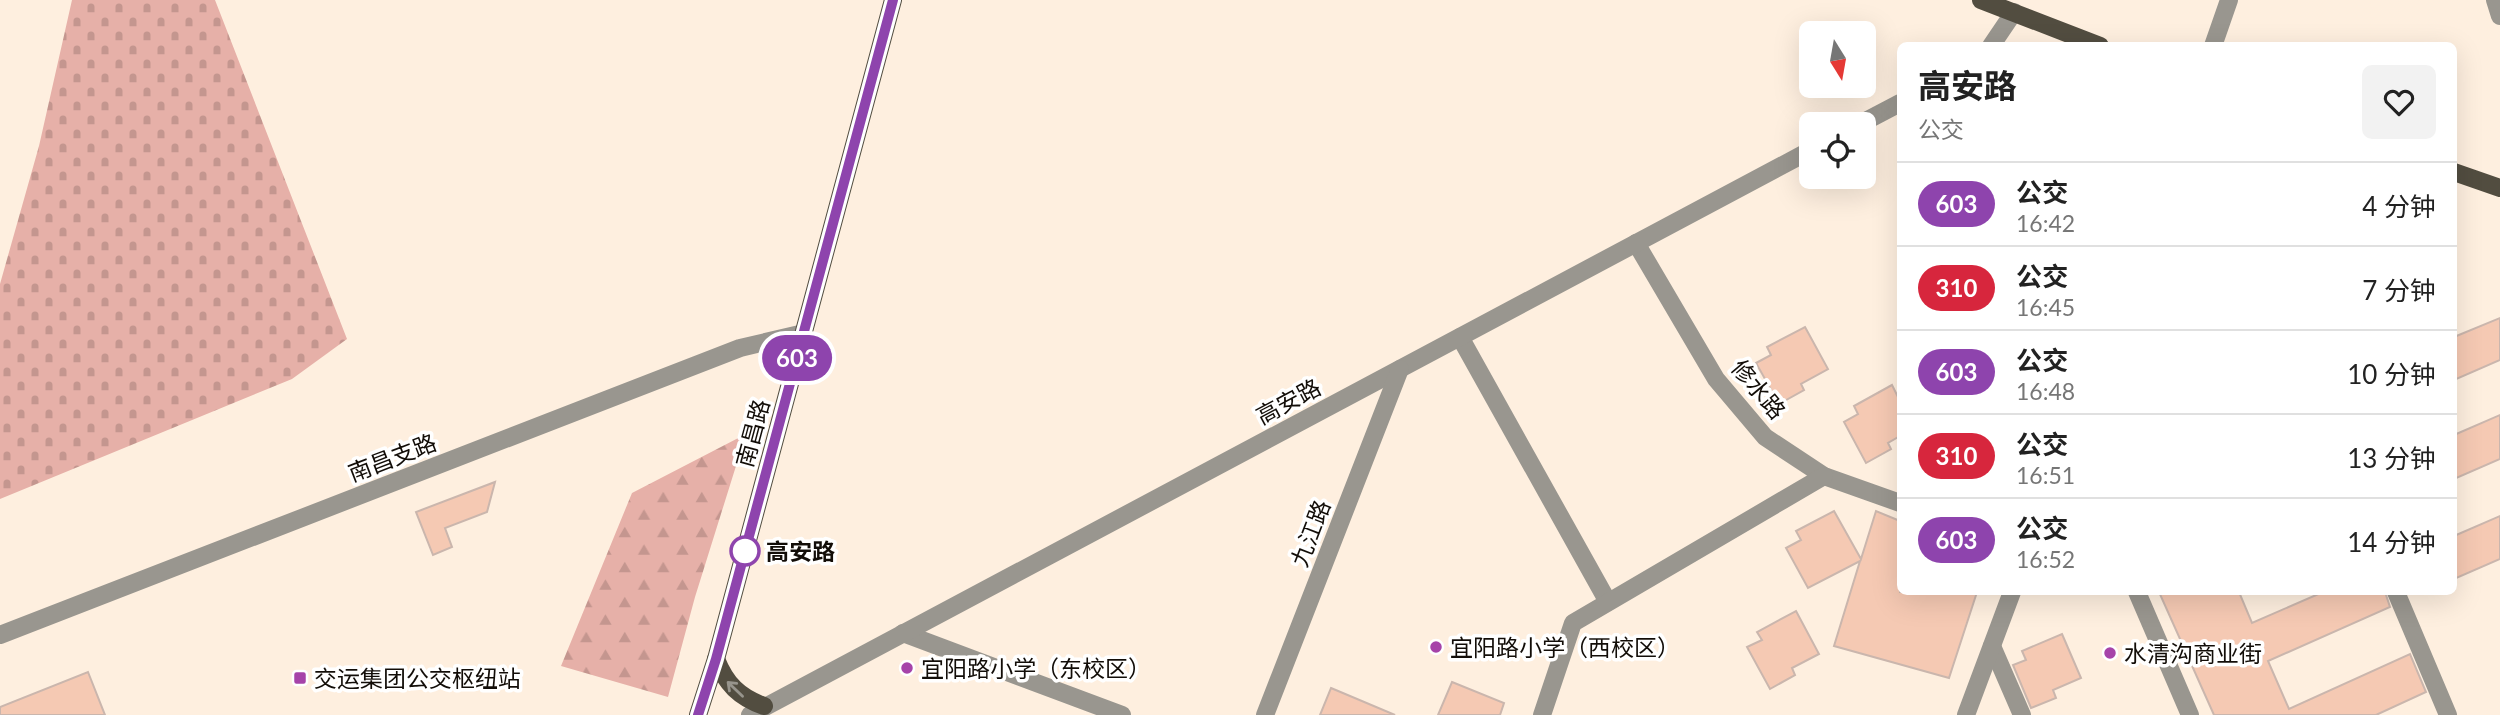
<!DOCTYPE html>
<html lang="zh">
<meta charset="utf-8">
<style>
:root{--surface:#fff;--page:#f2f2f2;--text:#222;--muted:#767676;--line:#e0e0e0}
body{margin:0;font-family:Lato,"Noto Sans SC",sans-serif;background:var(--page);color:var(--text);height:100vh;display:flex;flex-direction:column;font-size:26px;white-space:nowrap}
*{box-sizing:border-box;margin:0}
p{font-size:23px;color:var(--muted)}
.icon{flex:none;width:38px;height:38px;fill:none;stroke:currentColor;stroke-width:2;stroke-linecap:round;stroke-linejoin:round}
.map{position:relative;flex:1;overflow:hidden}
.sheet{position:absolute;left:1897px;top:42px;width:560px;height:553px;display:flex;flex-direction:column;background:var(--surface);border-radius:10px;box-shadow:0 7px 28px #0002}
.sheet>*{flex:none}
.badge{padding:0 14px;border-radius:23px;font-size:24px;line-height:46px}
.needle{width:46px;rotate:169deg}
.fabs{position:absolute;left:1799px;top:21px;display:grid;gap:14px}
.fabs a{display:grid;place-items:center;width:77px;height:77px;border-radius:10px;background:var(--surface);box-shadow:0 7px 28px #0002;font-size:35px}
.map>.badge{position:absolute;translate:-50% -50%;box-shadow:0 0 0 4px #fff}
.round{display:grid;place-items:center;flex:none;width:74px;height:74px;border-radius:10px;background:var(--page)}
.headline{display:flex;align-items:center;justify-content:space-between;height:119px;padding:0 21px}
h1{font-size:33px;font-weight:700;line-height:52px}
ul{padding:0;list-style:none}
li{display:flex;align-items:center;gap:21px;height:84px;padding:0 21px;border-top:2px solid var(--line)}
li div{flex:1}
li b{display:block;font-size:26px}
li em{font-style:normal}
li .badge{min-width:77px;font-weight:700;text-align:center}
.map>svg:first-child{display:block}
.forest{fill:url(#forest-firs)}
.cemetery{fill:url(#cemetery-stones)}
.building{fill:#f5c9b3;stroke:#cab6ad;stroke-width:2}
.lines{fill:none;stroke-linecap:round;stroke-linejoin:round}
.minor{stroke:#99968f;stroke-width:18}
.major{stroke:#524d40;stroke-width:18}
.oneway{stroke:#97948c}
.line-casing{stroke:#fff;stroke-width:16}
.line{stroke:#8e44ad;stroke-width:10}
.stop-dot{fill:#fff;stroke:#8e44ad;stroke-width:3.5}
.poi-dot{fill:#a643a9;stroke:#fff;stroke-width:2.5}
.labels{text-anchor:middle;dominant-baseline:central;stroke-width:7;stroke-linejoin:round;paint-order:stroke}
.street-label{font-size:23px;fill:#120d08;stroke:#fff}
.stop-label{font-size:23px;font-weight:bold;fill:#120d08;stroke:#fff;text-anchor:start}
.poi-label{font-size:23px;fill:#120d08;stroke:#fff;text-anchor:start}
</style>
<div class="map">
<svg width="2500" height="715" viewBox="0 0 2500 715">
<defs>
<pattern id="forest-firs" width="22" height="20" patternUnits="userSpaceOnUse" patternTransform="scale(1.75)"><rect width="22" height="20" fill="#e6b0a8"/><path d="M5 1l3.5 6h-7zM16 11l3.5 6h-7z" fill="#c4968f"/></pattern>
<pattern id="cemetery-stones" width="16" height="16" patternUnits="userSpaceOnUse" patternTransform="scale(1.75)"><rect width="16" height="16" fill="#e6b0a8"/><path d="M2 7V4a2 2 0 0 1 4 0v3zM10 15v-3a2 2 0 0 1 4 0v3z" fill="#c4968f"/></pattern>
</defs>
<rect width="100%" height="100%" fill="#feefdf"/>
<polygon class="forest" points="746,434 695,597 668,697 561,666 632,493"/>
<polygon class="cemetery" points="72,0 215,0 347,339 292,379 0,499 0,284 39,146"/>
<g class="building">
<polygon points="2500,318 2500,360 2454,380 2454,337"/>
<polygon points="1805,327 1828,369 1801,384 1804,390 1779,404 1756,363 1771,355 1767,347"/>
<polygon points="1892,385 1900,401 1900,436 1888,443 1891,449 1866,463 1844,422 1858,414 1854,406"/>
<polygon points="2500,415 2500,459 2454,479 2454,435"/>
<polygon points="495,482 487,512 445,528 452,547 433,555 416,512"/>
<polygon points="1834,511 1861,559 1876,511 1900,521 1900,592 1977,592 1949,678 1834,646 1860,561 1808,588 1786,548 1801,540 1796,531"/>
<polygon points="2500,516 2500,559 2454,579 2454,536"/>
<polygon points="2159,592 2239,592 2252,623 2323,592 2385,592 2390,607 2268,661 2289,709 2410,654 2426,692 2376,715 2214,715"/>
<polygon points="1796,611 1819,654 1792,668 1795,675 1770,689 1747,647 1762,640 1757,632"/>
<polygon points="2062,634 2081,678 2053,690 2056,698 2031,708 2013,665 2026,660 2022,651"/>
<polygon points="88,672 105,715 0,715 0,707"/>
<polygon points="1452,682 1504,703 1500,715 1438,715"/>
<polygon points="1331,688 1395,715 1320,715"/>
</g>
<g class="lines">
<g class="minor">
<polyline points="2495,0 2500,16"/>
<polyline points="1991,46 2014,12"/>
<polyline points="2213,46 2229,0"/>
<polyline points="1860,124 1900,103"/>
<polyline points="1636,243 1716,379 1765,437 1824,476 1900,503"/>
<polyline points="1460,337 1608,602"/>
<polyline points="2137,592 2190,715"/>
<polyline points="2396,592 2448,715"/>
<polyline points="903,633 1122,715"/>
<polyline points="0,635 740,348 804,333"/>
<polyline points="1992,646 2022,715"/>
<polyline points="750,715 1811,150"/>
<polyline points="1265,715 1400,369"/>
<polyline points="1542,715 1573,623 1824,476"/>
<polyline points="1966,715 2012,592"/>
</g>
<g class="major">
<polyline points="1981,0 2100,46"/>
<polyline points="2454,172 2500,188"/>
<path d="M 716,659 C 726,684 739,697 764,706"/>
<polyline points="698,715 716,659 893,0"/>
</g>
</g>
<defs><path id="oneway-shaft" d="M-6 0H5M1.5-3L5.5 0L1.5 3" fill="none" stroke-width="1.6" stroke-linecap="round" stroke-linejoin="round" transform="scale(1.75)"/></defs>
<use class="oneway" href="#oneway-shaft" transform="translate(735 689) rotate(-136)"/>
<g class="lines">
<defs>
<polyline id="line" points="698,715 716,659 893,0"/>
</defs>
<use href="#line" class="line-casing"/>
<use href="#line" class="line"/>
</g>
<circle class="stop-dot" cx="745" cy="551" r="14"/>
<g class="poi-dot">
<circle cx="1436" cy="647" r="7"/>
<circle cx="2110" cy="653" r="7"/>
<circle cx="907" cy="668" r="7"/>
<rect x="293" y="671" width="14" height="14" rx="3.5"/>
</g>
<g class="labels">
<g class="street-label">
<text transform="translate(1759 389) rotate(50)">修水路</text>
<text transform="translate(1288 401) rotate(-28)">高安路</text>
<text transform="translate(752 433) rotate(-75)">南昌路</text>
<text transform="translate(392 457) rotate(-21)">南昌支路</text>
<text transform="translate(1310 533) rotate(-69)">九江路</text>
</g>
<g class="stop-label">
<text x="766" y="551">高安路</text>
</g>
<g class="poi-label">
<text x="1450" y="647">宜阳路小学（西校区）</text>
<text x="2124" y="653">水清沟商业街</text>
<text x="921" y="668">宜阳路小学（东校区）</text>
<text x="314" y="678">交运集团公交枢纽站</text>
</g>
</g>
</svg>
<div class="fabs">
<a><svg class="needle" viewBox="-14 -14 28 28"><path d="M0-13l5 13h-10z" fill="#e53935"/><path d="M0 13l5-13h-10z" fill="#767676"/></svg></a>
<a><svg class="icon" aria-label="locate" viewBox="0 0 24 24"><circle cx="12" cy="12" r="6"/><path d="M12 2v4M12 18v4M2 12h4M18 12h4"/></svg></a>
</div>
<b class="badge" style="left:797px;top:358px;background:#8e44ad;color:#fff">603</b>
<section class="sheet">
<div class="headline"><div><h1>高安路</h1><p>公交</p></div><a class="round"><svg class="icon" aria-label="heart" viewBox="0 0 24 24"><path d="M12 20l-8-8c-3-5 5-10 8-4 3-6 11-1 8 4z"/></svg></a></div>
<ul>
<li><span class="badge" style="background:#8e44ad;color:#fff">603</span><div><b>公交</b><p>16:42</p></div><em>4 分钟</em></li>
<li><span class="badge" style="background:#d7263d;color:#fff">310</span><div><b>公交</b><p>16:45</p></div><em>7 分钟</em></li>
<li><span class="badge" style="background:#8e44ad;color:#fff">603</span><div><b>公交</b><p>16:48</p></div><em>10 分钟</em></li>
<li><span class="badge" style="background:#d7263d;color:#fff">310</span><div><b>公交</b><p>16:51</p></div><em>13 分钟</em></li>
<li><span class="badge" style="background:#8e44ad;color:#fff">603</span><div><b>公交</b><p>16:52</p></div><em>14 分钟</em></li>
</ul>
</section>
</div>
